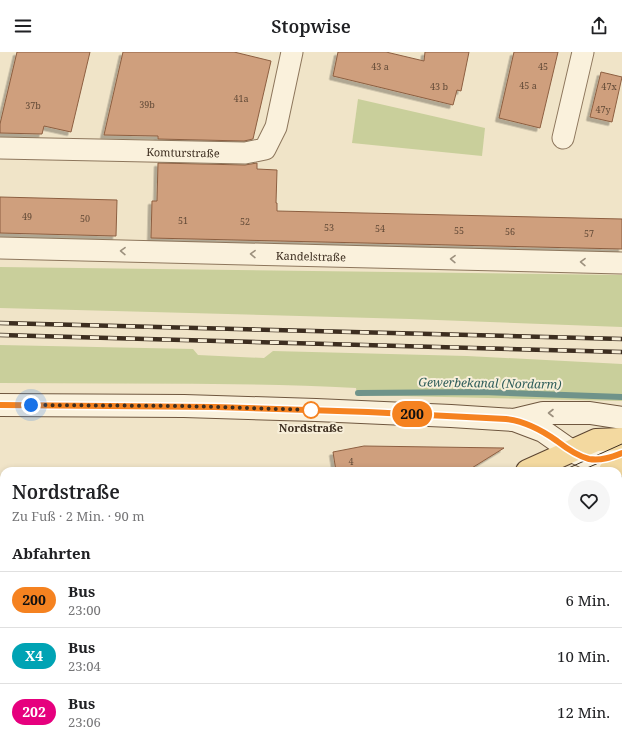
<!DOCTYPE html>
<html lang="de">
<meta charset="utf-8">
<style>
:root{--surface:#fff;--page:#f6f6f6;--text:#202124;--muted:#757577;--line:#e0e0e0}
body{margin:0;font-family:"Noto Serif",serif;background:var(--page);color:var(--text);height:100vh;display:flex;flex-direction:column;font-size:15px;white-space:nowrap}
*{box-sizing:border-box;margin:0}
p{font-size:13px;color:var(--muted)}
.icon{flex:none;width:22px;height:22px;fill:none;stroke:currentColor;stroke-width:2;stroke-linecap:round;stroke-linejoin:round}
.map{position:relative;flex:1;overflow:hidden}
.panel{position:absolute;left:0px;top:415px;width:622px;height:280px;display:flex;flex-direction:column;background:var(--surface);border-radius:12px 12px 0 0;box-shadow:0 2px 6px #0003}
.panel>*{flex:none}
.badge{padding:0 8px;border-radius:13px;font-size:14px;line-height:26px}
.you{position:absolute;width:20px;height:20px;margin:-10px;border:3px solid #fff;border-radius:50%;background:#1a73e8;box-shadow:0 0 0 6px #1a73e833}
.map>.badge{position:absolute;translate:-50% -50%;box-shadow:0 0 0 2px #fff}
h2{padding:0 12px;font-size:15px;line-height:36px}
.round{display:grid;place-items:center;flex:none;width:42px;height:42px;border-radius:21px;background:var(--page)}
.overview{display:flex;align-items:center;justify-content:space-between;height:68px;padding:0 12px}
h1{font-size:19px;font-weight:600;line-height:30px}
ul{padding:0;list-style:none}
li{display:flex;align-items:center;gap:12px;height:56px;padding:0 12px;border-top:1px solid var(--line)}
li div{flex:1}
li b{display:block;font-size:15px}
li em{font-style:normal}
li .badge{min-width:44px;font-weight:700;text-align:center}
header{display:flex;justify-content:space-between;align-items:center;height:52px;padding:0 12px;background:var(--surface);font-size:18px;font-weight:600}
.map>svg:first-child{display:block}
.green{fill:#c9cf9b}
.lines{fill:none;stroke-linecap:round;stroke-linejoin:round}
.stream{stroke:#6f938a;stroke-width:6}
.building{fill:#cf9f7d;stroke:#8d5f41;filter:url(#shadow)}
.minor-casing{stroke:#8d765c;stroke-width:23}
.secondary-casing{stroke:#6f573f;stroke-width:24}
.primary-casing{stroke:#5b4430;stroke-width:24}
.minor{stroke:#faf1dc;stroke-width:21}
.secondary{stroke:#faf1dc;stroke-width:22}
.primary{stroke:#f3d9a0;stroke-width:22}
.tram{stroke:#3d2e20;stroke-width:1}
.rail-casing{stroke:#3d2e20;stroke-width:4.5}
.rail{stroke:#f7eed8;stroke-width:3;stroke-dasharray:9;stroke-linecap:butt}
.oneway{stroke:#9c907e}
.line-casing{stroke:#fff;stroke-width:9}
.line{stroke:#f58220;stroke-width:6}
.walk{stroke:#3d2e20;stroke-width:4;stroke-dasharray:0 7.2}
.stop-dot{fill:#fff;stroke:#f58220;stroke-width:2}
.labels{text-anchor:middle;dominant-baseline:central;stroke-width:4;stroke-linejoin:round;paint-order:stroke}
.number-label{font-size:9px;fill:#624a37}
.street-label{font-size:11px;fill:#3d2e20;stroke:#f7eed8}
.stop-label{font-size:11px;font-weight:bold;fill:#3d2e20;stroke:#f7eed8}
.water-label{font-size:12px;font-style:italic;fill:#2f5d5a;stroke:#f7eed8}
</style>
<header><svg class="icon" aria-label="menu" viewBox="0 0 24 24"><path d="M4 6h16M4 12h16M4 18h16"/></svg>Stopwise<svg class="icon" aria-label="share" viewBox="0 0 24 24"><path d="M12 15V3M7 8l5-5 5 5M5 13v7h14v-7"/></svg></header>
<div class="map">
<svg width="622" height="695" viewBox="0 0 622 695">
<defs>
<filter id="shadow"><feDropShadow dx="-3.5" dy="3.5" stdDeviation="0" flood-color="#0004"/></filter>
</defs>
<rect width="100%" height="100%" fill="#f0e4c8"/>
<g class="green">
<polygon points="358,47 485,76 482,104 352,91"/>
<polygon points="0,215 622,223 622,275 410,267 0,256"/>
<path d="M 0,293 L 193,297 L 198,303 L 264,306 L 273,299 L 467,304 L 622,312 L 622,349 L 357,343 L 356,336 C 238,330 119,332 0,331 Z"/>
</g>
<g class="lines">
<g class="stream">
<polyline points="358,341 482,340 622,345"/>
<polyline points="0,690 4,687"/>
<polyline points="193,695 197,692"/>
</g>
</g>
<g class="building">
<polygon points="17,0 90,0 71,80 44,74 42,82 0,81 0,72"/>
<polygon points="123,0 234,0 271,9 253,87 244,89 158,87 158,84 104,83"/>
<polygon points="338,0 386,0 424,9 425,0 469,0 461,39 457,38 453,53 333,24"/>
<polygon points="514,0 558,0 540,76 499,66"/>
<polygon points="601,20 622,25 612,70 590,65"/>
<polygon points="158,111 245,113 257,111 257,117 277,118 276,151 277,151 277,159 622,167 622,197 151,186 152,149 157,149"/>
<polygon points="0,145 117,148 116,184 0,181"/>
<polygon points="364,394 504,396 467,419 336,419 333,400"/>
</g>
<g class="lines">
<defs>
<g id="minor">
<polyline points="563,86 583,0"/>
<path id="s1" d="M 0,96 L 245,101 L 265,97 L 276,75 L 292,0"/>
<path id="s2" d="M 0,196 L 622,211"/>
<polyline points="0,457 4,464"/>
</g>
<g id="secondary">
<polyline points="0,353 184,354 316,358 451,364 514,368 543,379 570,398 589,407 607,407 622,401"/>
<polyline points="514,368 543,361 590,361 622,366"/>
</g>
<g id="primary">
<polyline points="527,419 596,388 622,387"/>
<polyline points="610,419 622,411"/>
<polyline points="97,695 103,691"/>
<polyline points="148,695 155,691"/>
</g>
</defs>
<use href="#minor" class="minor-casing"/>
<use href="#secondary" class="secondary-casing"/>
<use href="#primary" class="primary-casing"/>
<use href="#minor" class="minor"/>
<use href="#secondary" class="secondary"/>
<use href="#primary" class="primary"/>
<g class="tram">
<polyline points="562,419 622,392"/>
<polyline points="580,419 622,401"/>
<polyline points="118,695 124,691"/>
<polyline points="131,695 137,691"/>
</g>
<defs>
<g id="rail">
<polyline points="0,271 622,287"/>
<polyline points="0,283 622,300"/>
</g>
</defs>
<use href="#rail" class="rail-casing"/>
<use href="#rail" class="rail"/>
</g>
<defs><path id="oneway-chevron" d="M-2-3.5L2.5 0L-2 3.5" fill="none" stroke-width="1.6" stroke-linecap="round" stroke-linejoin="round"/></defs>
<g class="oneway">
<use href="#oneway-chevron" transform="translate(123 199) rotate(-179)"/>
<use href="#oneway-chevron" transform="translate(253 202) rotate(-179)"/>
<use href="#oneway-chevron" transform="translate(453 207) rotate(-179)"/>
<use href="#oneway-chevron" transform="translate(583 210) rotate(-179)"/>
<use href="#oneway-chevron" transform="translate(551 361) rotate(-180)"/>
</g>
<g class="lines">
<defs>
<path id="line" d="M 0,353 L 215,355 L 368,360 L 506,367 C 524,369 543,379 557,389 C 566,396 577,404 589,407 C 601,409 612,405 622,401"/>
</defs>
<use href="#line" class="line-casing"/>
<use href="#line" class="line"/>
<polyline class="walk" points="31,353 184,354 311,358"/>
</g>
<circle class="stop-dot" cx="311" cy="358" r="8"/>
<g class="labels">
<g class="number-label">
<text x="380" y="14">43 a</text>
<text x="543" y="14">45</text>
<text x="528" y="33">45 a</text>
<text x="439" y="34">43 b</text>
<text x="609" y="34">47x</text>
<text x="241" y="46">41a</text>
<text x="147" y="52">39b</text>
<text x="33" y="53">37b</text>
<text x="603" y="57">47y</text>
<text x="27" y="164">49</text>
<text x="85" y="166">50</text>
<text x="183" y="168">51</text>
<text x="245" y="169">52</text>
<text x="329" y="175">53</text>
<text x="380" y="176">54</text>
<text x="459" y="178">55</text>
<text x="510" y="179">56</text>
<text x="589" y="181">57</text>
<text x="351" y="409">4</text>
</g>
<g class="street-label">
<text stroke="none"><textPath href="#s1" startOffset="183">Komturstraße</textPath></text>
<text stroke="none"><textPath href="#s2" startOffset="311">Kandelstraße</textPath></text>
</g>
<g class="stop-label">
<text x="311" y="375">Nordstraße</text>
</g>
<g class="water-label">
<text transform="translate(490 331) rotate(1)">Gewerbekanal (Nordarm)</text>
</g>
</g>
</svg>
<div class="you" style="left:31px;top:353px"></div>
<b class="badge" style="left:412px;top:362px;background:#f58220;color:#111">200</b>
<section class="panel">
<div class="overview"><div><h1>Nordstraße</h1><p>Zu Fuß · 2 Min. · 90 m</p></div><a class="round"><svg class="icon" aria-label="heart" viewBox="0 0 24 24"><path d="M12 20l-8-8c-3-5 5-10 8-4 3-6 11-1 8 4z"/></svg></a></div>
<h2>Abfahrten</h2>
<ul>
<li><span class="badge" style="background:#f58220;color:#111">200</span><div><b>Bus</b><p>23:00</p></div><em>6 Min.</em></li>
<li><span class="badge" style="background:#00a3b4;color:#fff">X4</span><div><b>Bus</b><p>23:04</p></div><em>10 Min.</em></li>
<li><span class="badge" style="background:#e6007e;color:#fff">202</span><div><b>Bus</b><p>23:06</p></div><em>12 Min.</em></li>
</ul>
</section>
</div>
